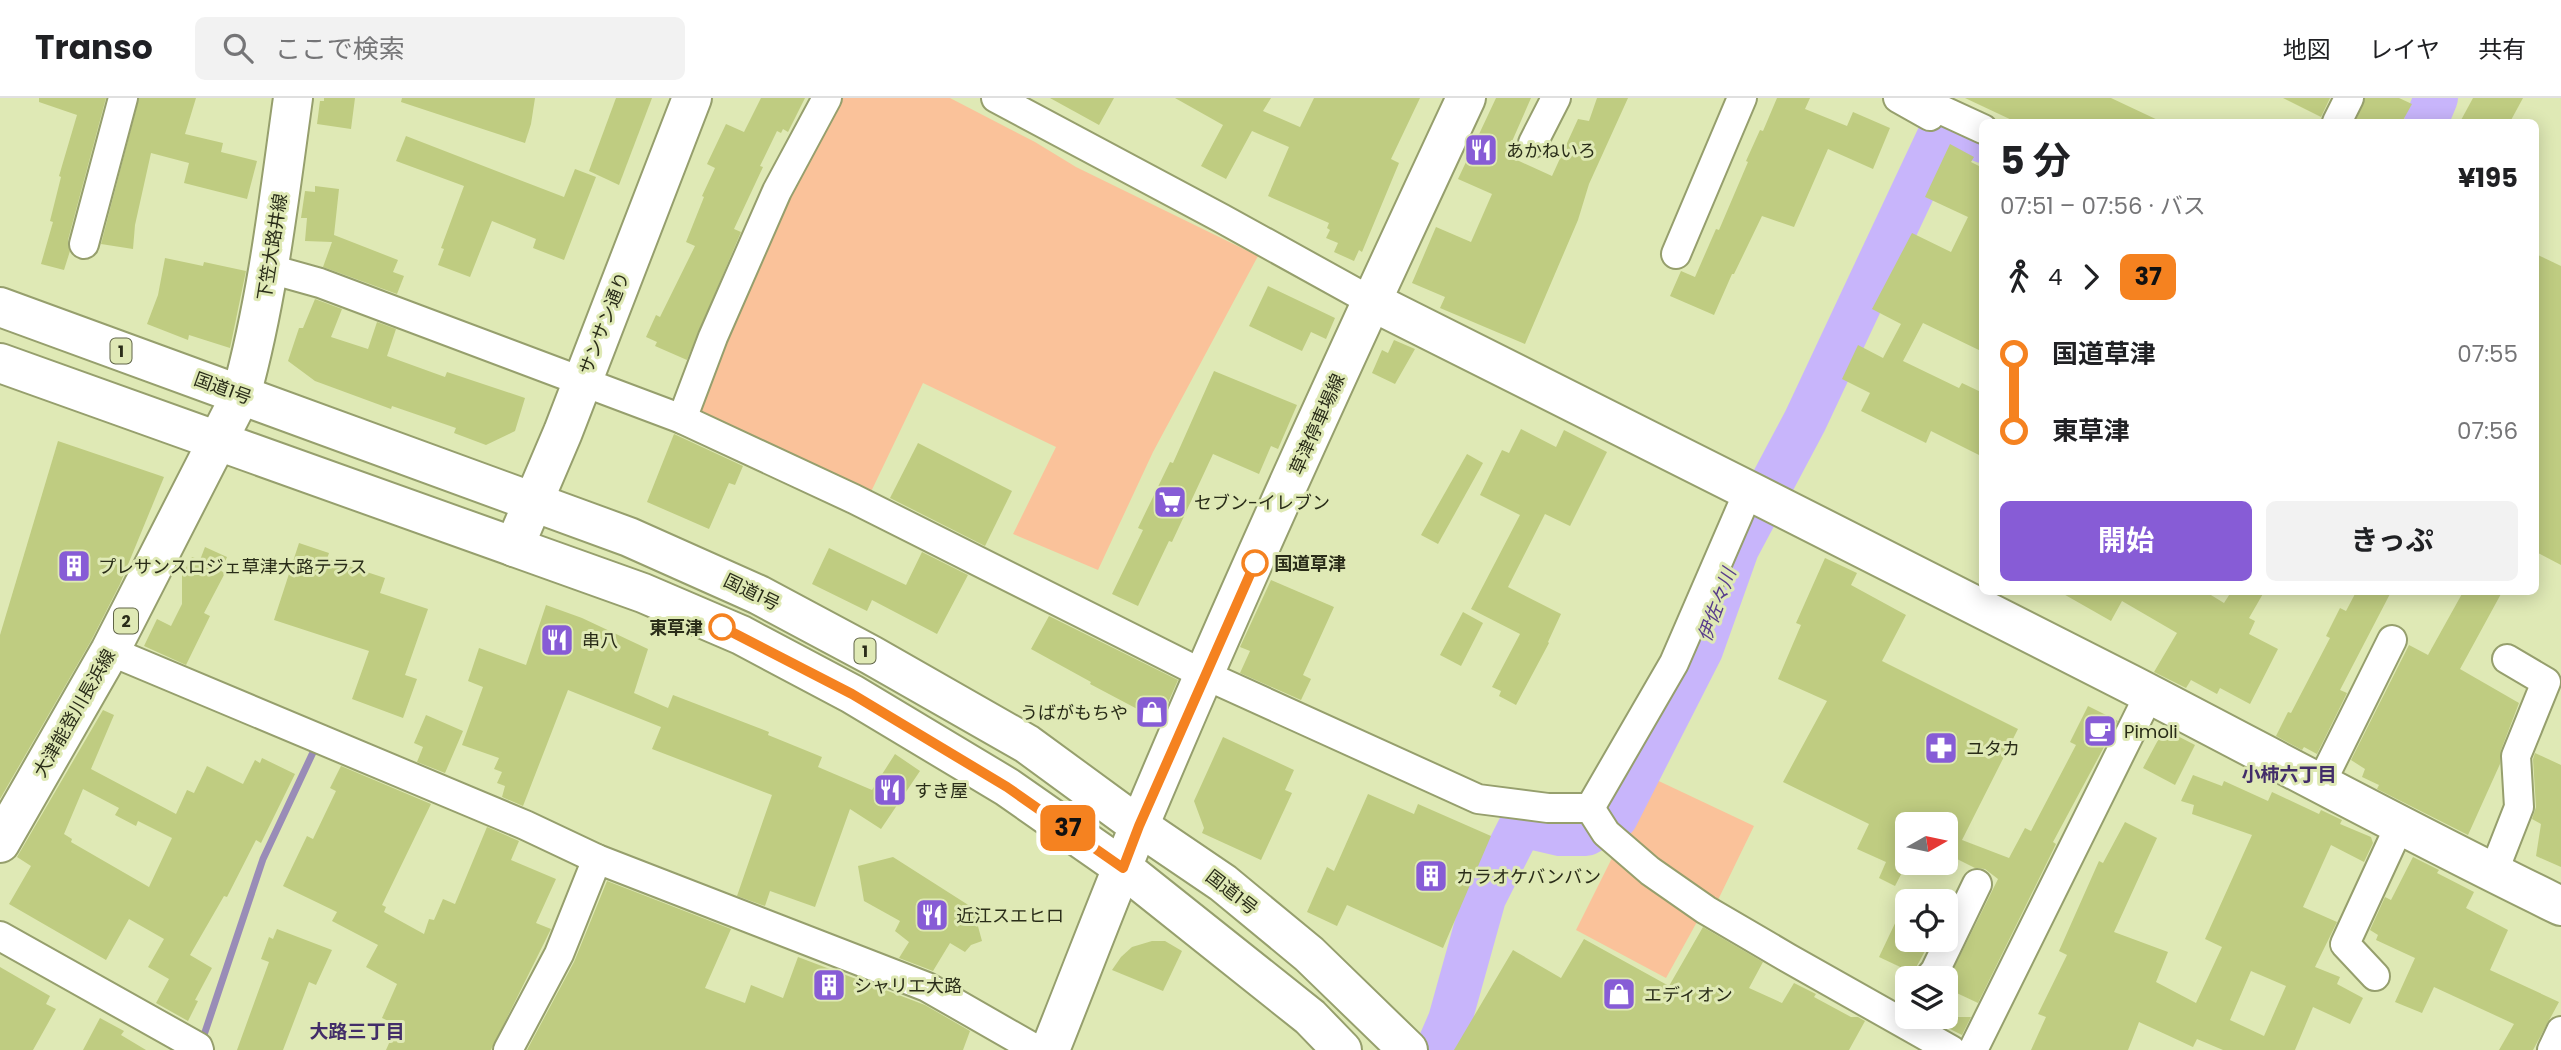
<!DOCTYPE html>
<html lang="ja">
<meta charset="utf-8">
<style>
:root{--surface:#fff;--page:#f2f2f2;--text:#202124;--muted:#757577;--line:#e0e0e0;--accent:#875cd6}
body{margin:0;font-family:Poppins,"Noto Sans JP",sans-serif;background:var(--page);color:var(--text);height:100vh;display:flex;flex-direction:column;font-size:26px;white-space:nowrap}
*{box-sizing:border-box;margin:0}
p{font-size:23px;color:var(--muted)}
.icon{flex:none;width:38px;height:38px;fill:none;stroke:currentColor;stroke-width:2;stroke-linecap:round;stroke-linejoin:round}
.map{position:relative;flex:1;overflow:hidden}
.panel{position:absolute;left:1979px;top:21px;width:560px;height:476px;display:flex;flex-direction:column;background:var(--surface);border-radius:10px;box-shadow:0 4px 18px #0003}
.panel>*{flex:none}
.badge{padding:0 14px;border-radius:10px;font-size:24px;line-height:46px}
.needle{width:46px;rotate:81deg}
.tools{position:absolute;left:1895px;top:714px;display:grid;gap:14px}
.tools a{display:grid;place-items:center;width:63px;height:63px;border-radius:10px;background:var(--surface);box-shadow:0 4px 18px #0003;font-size:35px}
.map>.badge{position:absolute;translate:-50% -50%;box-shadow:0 0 0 4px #fff}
.legs{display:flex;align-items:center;gap:10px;height:77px;padding:0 21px;font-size:23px}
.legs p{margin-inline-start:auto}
.headline{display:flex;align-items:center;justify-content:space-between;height:119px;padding:0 21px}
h1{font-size:38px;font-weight:700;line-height:52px}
.action{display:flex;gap:14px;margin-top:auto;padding:14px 21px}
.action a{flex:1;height:80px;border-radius:10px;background:var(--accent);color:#fff;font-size:28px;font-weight:700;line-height:80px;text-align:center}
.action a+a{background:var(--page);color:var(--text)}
ul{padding:0 21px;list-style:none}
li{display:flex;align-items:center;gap:24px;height:77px;font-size:26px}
li i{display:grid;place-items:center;width:10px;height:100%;margin:0 9px;background:currentColor}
li i::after{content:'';width:18px;height:18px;margin:-9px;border:5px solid;border-radius:50%;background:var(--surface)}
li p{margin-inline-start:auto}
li:first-child i{background:linear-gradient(#0000 50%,currentColor 0)}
li:last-child i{background:linear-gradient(currentColor 50%,#0000 0)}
header{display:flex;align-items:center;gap:42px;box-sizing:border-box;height:98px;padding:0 35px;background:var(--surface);border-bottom:2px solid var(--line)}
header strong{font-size:33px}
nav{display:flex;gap:38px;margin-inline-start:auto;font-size:24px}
.search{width:490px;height:63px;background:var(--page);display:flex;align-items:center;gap:18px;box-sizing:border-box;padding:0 24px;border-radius:10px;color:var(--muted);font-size:26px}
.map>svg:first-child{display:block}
.green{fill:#fac29a}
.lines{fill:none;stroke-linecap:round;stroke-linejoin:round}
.stream{stroke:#998cb7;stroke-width:7}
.river{stroke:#c8b5fb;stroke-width:44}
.building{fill:#bfcc81;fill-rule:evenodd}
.street-casing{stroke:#969f6d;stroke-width:32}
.secondary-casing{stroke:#969f6d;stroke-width:42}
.primary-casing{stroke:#969f6d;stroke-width:42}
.highway-casing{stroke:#969f6d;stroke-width:42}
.street{stroke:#fff;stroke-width:28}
.secondary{stroke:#fff;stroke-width:38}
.primary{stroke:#fff;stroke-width:38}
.highway{stroke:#fff;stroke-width:38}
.line-1-casing{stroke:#fff;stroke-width:16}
.line-1{stroke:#f58220;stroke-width:10}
.stop-1-dot{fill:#fff;stroke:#f58220;stroke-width:3.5}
.labels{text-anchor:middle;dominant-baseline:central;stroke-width:6;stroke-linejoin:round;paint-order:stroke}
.shield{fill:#dfe9b5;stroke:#606548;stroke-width:2}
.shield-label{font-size:16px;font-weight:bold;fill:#2a2d19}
.poi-label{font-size:18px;fill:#2a2d19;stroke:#dfe9b5;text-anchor:start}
.street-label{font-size:18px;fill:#2a2d19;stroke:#dfe9b5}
.stop-label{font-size:18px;font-weight:bold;fill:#2a2d19;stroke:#dfe9b5;text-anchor:start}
.water-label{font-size:19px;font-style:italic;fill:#573b8b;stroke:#dfe9b5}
.neighbourhood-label{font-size:19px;font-weight:bold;fill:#422d69;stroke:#dfe9b5}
</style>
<header>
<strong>Transo</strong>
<div class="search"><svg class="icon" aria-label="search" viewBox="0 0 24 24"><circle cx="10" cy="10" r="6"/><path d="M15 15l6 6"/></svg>ここで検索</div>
<nav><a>地図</a><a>レイヤ</a><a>共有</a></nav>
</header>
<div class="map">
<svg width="2561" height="952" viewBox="0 0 2561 952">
<rect width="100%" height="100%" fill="#dfe9b5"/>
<g class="green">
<polygon points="838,0 950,0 1035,44 1076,69 1258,158 1153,354 1098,472 1013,436 1056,349 923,285 868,400 693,315 740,199"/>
<polygon points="1646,677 1754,728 1716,806 1616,729 1627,715"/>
<polygon points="1613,758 1698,822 1666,880 1576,832"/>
</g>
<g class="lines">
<polyline class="stream" points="204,937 263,761 316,648"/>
<g class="river">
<polyline points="2426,24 2436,0"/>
<polyline points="1437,952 1450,922 1484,800 1521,727 1560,736 1586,736 1616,719 1701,552 1737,451 1805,323 1945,25 1983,43"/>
</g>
</g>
<g class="building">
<polygon points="39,0 106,0 68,142 70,153 64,172 41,166 53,124 50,123 61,79 59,78 77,17 39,4"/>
<polygon points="139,0 196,0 185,36 223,45 221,54 257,63 247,101 184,85 189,65 151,55 135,127 133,151 101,146"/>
<polygon points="324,0 355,0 351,31 317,26 320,3 324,3"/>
<polygon points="402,0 535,0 531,26 525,45 401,4"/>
<polygon points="616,0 652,0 619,87 589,73"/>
<polygon points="761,0 805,0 788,34 783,31 781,35 777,33 760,68 763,69 734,131 741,134 687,262 655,248 657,244 646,239 656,217 660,219 695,148 686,144 704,99 702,98 715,70 707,66 726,26 744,34"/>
<polygon points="1050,0 1114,0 1099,27"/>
<polygon points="1175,0 1271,0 1263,13 1300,29 1314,0 1420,0 1391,61 1399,65 1362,154 1359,152 1354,163 1334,154 1338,145 1326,140 1330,132 1327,130 1329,125 1268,98 1289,49 1252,33 1226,81 1201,68 1223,27"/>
<polygon points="1496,0 1531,0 1506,57 1552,78 1578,21 1589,23 1597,0 1628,0 1589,86 1578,122 1525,246 1440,210 1445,199 1412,185 1436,129 1471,144 1492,96 1458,81"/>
<polygon points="1777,0 1810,0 1805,11 1847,28 1853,14 1890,30 1873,71 1828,51 1794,129 1762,118 1734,176 1732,176 1714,217 1670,198 1681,173 1695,179 1716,131 1719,132 1748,64 1746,63 1760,32 1763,33"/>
<polygon points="1965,0 2111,0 2162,24 2016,24"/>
<polygon points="2283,0 2330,0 2321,19"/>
<polygon points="2365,0 2399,0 2412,6 2402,24 2355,24"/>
<polygon points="2473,0 2523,0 2510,24 2460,24"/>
<polygon points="406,38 564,99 575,71 596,79 564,162 533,150 536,141 492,123 470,179 438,167 444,151 441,150 464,88 396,63"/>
<polygon points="1950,46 1974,59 1971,64 1983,70 1983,254 1923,225 1903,263 1959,290 1962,285 1983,295 1983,359 1931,333 1926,345 1861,313 1870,295 1842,281 1858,247 1883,260 1901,226 1872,211 1912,135 1951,154 1968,119 1925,99"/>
<polygon points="315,88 339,91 334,137 398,162 393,174 404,178 397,196 323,169 332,144 305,143 307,120 301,120 305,93 315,94"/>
<polygon points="2536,156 2561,168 2561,467 2536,454"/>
<polygon points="165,160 203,168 204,164 246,173 230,250 189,237 188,242 147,226 158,197"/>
<polygon points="1268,188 1335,220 1326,241 1311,234 1302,253 1249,228"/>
<polygon points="315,201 342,211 331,239 368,251 377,224 396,231 387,258 445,279 447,274 525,300 515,333 486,347 454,335 456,330 392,308 391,311 315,283 288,263 299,230 303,230"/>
<polygon points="1394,242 1415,251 1395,286 1372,275 1382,252 1388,255"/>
<polygon points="1214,273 1297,307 1278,351 1271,348 1259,376 1213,356 1172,444 1169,443 1138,508 1112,496 1143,432 1138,430 1170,364 1173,365"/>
<polygon points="1521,331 1556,349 1564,332 1607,354 1570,428 1545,416 1508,489 1561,516 1548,544 1549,545 1516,607 1499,598 1501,593 1492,589 1520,536 1471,511 1520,417 1480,397 1502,352 1509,355"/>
<polygon points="674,336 743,368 735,387 729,385 709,431 647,404"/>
<polygon points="58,343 164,379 120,486 91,543 0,701 0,537"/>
<polygon points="918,345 1012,393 985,448 890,400"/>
<polygon points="1467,356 1483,365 1438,446 1421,437"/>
<polygon points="299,445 329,455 327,461 385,480 380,495 428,511 405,577 417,581 403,620 352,601 369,553 274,522"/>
<polygon points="205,449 227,459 221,473 225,475 204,515 210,518 186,567 144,548 157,521 171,528 182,506 182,477 192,459 200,462"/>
<polygon points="829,450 906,487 922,454 968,477 937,536 872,502 867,513 812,486"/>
<polygon points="1825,460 1857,475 1851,487 1906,517 1882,563 2018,631 1962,742 2009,760 2025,730 2031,733 2076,647 2070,644 2088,608 2118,623 2053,744 2056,746 1978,905 1946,890 1946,886 1998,781 1985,771 1975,770 1953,759 1946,773 1946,726 1908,726 1908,763 1895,788 1879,780 1886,764 1857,751 1869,726 1783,684 1827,603 1778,581 1801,527 1796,525"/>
<polygon points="1271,482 1334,509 1303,577 1311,581 1301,602 1240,575 1250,553 1240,549"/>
<polygon points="2060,494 2206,494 2224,505 2231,494 2264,494 2249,520 2255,523 2249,536 2278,551 2250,606 2220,590 2217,596 2191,582 2186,590 2154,574 2177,535 2122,503 2111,523"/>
<polygon points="2356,494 2391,494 2340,592 2347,595 2317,656 2304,649 2302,652 2276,638 2288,614 2291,615 2330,540 2326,538 2340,510 2346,513"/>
<polygon points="2463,494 2502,494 2460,571 2519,605 2501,652 2500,666 2468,737 2377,691 2379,687 2362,679 2365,671 2351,662 2409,547 2428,557"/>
<polygon points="546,507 582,520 648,551 634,595 668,610 673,597 769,634 768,637 822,659 818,669 872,692 895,656 920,673 881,731 850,711 815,809 770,793 765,808 737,798 772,697 652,651 661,629 568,592 523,708 502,699 505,688 497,685 502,674 494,671 499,660 462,647 483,589 468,583 479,550 526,567"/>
<polygon points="1463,514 1483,525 1461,568 1440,557"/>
<polygon points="1049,518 1178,582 1160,623 1090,586 1091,584 1031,551"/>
<path d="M 103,612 L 114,617 L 91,671 L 176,716 L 187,692 L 194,695 L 207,668 L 243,686 L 255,662 L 260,665 L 262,660 L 295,676 L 261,745 L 256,742 L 227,799 L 224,798 L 190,857 L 212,870 L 195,902 L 198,903 L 188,923 L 156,905 L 169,881 L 148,869 L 164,841 L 129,821 L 106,862 L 9,806 L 31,768 L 17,759 ZM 83,691 L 119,710 L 115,717 L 136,728 L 138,723 L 172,740 L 149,789 L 71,744 L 72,741 L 64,736 Z"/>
<polygon points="426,617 463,633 445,675 417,664 423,649 414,645"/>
<polygon points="2164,631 2195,647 2175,687 2143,670"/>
<polygon points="1223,639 1294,672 1285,692 1292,695 1261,762 1202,735 1204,730 1194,703"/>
<polygon points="2535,655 2561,667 2561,769 2536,758 2541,726 2532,721 2536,709 2533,661"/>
<polygon points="341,668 431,706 382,807 386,809 384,814 424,836 429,821 434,822 443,801 455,806 487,729 519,743 511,762 556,781 536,825 551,831 491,952 386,952 397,927 382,920 397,886 366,869 378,847 332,823 337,814 283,788 307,738 313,741 336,693 330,690"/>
<path d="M 2193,677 L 2222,688 L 2224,683 L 2268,703 L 2272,694 L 2319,716 L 2321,712 L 2342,722 L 2340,726 L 2371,739 L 2373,745 L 2364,764 L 2331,747 L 2303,809 L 2337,824 L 2315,869 L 2340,879 L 2337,886 L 2363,900 L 2350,926 L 2313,909 L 2295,952 L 2223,952 L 2197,941 L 2193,949 L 2139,924 L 2128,952 L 2031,952 L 2046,919 L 2038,916 L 2067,857 L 2059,853 L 2099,763 L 2103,765 L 2125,724 L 2157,740 L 2114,834 L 2168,854 L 2156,884 L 2196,905 L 2222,849 L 2205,841 L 2252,737 L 2192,716 L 2194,707 L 2181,703 ZM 2251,873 L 2286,888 L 2264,938 L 2230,922 Z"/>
<polygon points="1368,696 1414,716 1418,706 1491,738 1443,850 1347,807 1337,828 1307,814 1327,769 1334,773"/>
<polygon points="893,759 973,810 982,843 971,847 965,854 950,845 933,873 899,860 909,844 895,833 900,823 864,803 858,768"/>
<polygon points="2413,759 2439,772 2437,775 2474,794 2466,810 2508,832 2490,872 2559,904 2533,952 2499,952 2514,926 2434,889 2422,915 2395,904 2415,860 2376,842 2378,837 2370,832 2385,799 2391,802"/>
<polygon points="607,783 731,831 705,890 745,905 751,887 783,900 798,859 925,907 970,933 963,952 527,952 574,864"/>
<polygon points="1908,798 1908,842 1931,842 1913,875 1879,859"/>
<polygon points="1703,829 1763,864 1749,890 1782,905 1794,885 1816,896 1814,899 1851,919 1858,919 1865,923 1849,952 1454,952 1513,852 1561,880 1584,841 1669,888"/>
<polygon points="277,831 332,852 316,887 309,884 283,952 237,952 269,864 261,861 269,839 273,841"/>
<polygon points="1152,843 1165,843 1182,853 1163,893 1112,872 1121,859 1132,849"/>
<polygon points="0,869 50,898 46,906 56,911 33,952 0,952"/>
<polygon points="1926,919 1971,919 1962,937"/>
<polygon points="100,920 124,933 121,937 146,952 83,952"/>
</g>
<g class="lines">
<defs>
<g id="street">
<polyline points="996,0 1221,120 1371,203"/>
<polyline points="1898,0 1930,18 1933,8 1983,31"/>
<polyline points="2337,24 2349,0"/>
<polyline points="1533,45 1556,0"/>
<polyline points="84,146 123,0"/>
<polyline points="1676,156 1742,0"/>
<polyline points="270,171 320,185 682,321 854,401 1205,577 1478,701 1548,710 1590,710"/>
<polyline points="682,321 713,239 777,93 827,0"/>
<polyline points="110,553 525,727 597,761 927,889 1037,952"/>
<polyline points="2320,687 2392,542"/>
<polyline points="1590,710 1606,735 1650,773 1706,812 1788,860 1951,952"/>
<polyline points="1590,710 1674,565 1749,392"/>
<polyline points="2491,774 2499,760 2519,709 2516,658 2546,584 2507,561"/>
<polyline points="0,838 198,949 199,952"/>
<polyline points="2375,878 2345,846 2399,729"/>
<polyline points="1929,880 1935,873 1977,786"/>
<polyline points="508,952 559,856 597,761"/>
<polyline points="1973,952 2149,597"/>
<polyline points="2552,952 2561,933"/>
</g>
<g id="secondary">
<path d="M 1371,203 C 1625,330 1879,458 2132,587 C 2275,661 2416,738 2561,808"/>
<path d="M 241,297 C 268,199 279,100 293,0"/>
<polyline points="514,449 563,334 692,0"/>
<path d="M 1050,952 C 1080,877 1109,800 1140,726 C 1243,481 1354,240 1466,0"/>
</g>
<polyline id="primary" points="0,745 110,553 241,297"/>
<g id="highway">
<polyline points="0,209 629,439 759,497 871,557 1027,646 1139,728 1223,785 1309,856 1408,952"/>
<polyline points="0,265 643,495 741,537 852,596 1007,689 1123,770 1310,919 1342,952"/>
</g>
</defs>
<use href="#street" class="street-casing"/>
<use href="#secondary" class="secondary-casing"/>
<use href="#primary" class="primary-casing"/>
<use href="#highway" class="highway-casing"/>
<use href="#street" class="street"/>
<use href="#secondary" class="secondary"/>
<use href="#primary" class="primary"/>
<use href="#highway" class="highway"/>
</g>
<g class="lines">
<defs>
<polyline id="line-1" points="722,529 852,596 1007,689 1123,770 1139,728 1255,465"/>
</defs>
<use href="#line-1" class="line-1-casing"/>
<use href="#line-1" class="line-1"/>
</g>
<defs>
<symbol id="restaurant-square" viewBox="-11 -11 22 22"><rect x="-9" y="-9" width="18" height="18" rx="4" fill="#875cd6" stroke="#dfe9b5"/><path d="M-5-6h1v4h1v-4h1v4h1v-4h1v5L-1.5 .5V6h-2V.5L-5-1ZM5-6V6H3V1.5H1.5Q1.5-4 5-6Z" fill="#fff"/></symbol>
<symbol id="supermarket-square" viewBox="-11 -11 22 22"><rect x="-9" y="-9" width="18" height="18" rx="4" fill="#875cd6" stroke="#dfe9b5"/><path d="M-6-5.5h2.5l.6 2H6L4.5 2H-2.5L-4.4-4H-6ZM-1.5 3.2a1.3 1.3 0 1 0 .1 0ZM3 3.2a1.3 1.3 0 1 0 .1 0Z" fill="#fff"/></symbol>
<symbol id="building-square" viewBox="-11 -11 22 22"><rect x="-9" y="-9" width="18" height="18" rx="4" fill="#875cd6" stroke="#dfe9b5"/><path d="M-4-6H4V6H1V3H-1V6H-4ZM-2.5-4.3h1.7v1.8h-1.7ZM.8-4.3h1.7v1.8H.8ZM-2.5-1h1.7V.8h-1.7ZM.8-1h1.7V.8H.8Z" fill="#fff"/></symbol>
<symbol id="shop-square" viewBox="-11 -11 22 22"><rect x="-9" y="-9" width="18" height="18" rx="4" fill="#875cd6" stroke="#dfe9b5"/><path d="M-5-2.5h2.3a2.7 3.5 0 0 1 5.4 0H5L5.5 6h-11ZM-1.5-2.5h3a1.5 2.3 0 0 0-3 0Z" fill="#fff"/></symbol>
<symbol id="cafe-square" viewBox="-11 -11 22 22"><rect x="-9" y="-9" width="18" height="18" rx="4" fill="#875cd6" stroke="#dfe9b5"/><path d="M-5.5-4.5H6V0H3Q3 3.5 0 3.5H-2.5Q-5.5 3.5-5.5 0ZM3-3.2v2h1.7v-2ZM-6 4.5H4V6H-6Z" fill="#fff"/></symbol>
<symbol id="pharmacy-square" viewBox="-11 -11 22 22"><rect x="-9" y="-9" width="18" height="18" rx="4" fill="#875cd6" stroke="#dfe9b5"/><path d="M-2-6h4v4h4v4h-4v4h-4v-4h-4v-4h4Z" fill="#fff"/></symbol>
</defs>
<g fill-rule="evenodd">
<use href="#restaurant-square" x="1462" y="33" width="38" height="38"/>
<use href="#supermarket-square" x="1151" y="385" width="38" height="38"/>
<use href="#building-square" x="55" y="449" width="38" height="38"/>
<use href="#restaurant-square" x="538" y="523" width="38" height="38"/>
<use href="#shop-square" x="1133" y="595" width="38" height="38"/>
<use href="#cafe-square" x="2081" y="614" width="38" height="38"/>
<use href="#pharmacy-square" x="1922" y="631" width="38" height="38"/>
<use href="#restaurant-square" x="871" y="673" width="38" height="38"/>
<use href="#building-square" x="1412" y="759" width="38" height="38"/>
<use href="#restaurant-square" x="913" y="798" width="38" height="38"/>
<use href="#building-square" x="810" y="868" width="38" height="38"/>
<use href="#shop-square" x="1600" y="877" width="38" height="38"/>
</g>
<g class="stop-1-dot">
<circle cx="1255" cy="465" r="12"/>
<circle cx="722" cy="529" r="12"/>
</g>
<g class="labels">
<g class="shield">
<rect x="110.5" y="240.5" width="21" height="25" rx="5"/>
<rect x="114" y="510.5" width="24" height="25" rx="5"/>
<rect x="854.5" y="540.5" width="21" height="25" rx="5"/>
</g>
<g class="shield-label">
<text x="121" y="253">1</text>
<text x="126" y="523">2</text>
<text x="865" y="553">1</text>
</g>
<g class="poi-label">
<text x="1506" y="52">あかねいろ</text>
<text x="1194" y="404">セブン-イレブン</text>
<text x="98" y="468">プレサンスロジェ草津大路テラス</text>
<text x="582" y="542">串八</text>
<text x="1128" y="614" text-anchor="end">うばがもちや</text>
<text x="2124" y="633">Pimoli</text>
<text x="1966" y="650">ユタカ</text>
<text x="914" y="692">すき屋</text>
<text x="1456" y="778">カラオケバンバン</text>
<text x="956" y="817">近江スエヒロ</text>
<text x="854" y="887">シャリエ大路</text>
<text x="1644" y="896">エディオン</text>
</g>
<g class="street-label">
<text transform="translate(272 149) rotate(-81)">下笠大路井線</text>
<text transform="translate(604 225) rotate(-69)">サンサン通り</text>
<text transform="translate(223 290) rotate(20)">国道1号</text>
<text transform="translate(1317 326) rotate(-66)">草津停車場線</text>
<text transform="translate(752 494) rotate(26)">国道1号</text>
<text transform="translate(74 615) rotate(-60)">大津能登川長浜線</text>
<text transform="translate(1232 794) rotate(38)">国道1号</text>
</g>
<g class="stop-label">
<text x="1274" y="465">国道草津</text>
<text x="703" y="529" text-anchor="end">東草津</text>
</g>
<g class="water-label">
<text transform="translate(1717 507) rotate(-70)">伊佐々川</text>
</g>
<g class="neighbourhood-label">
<text x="2289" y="676">小柿六丁目</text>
<text x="357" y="933">大路三丁目</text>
</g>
</g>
</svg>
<div class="tools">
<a><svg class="needle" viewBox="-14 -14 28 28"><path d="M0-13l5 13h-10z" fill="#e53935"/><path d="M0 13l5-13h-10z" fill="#757577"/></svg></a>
<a><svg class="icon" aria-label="locate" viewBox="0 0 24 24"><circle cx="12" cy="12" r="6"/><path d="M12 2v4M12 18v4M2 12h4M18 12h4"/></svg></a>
<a><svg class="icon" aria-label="layers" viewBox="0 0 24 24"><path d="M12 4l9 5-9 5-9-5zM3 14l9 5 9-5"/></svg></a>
</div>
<b class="badge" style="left:1068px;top:730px;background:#f58220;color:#111">37</b>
<section class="panel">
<div class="headline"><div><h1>5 分</h1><p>07:51 – 07:56 · バス</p></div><b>¥195</b></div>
<div class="legs"><svg class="icon" aria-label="walk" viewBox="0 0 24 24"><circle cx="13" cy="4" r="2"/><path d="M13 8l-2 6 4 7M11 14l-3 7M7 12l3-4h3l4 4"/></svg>4<svg class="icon" aria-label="forward" viewBox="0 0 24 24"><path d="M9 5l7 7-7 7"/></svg><b class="badge" style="background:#f58220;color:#111">37</b></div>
<ul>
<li><i style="color:#f58220"></i><b>国道草津</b><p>07:55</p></li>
<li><i style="color:#f58220"></i><b>東草津</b><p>07:56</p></li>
</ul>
<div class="action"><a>開始</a><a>きっぷ</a></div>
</section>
</div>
